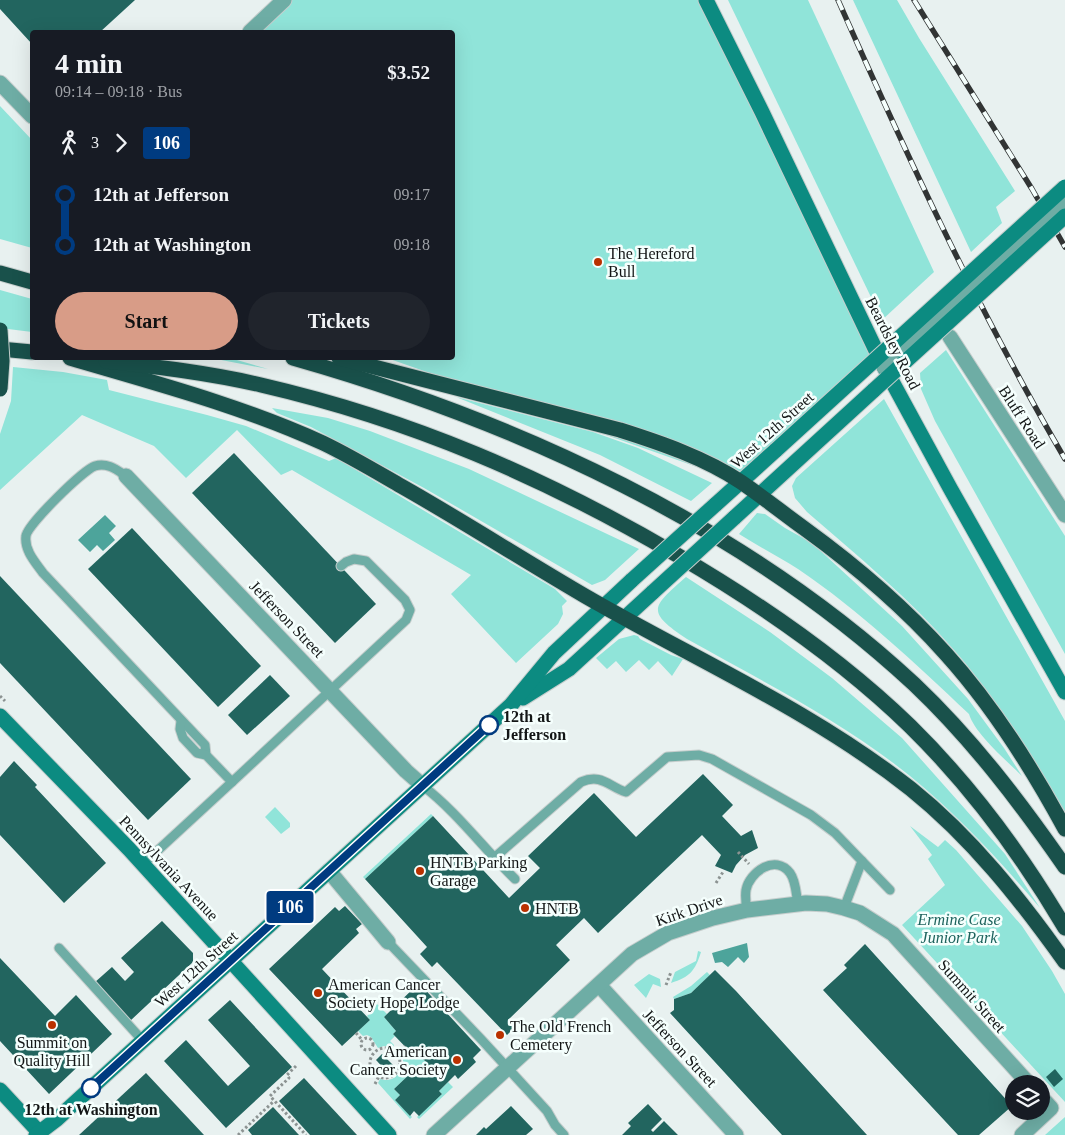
<!DOCTYPE html>
<meta charset="utf-8">
<style>
:root{--surface:#171b24;--page:#20242c;--text:#f1f3f6;--muted:#9ea1a6;--accent:#d89c87}
body{margin:0;font-family:"Times New Roman",serif;background:var(--page);color:var(--text);height:100vh;display:flex;flex-direction:column;font-size:19px;white-space:nowrap}
*{box-sizing:border-box;margin:0}
p{font-size:16px;color:var(--muted)}
.icon{flex:none;width:28px;height:28px;fill:none;stroke:currentColor;stroke-width:2;stroke-linecap:round;stroke-linejoin:round}
.map{position:relative;flex:1;overflow:hidden}
.details{position:absolute;left:30px;top:30px;width:425px;height:330px;display:flex;flex-direction:column;background:var(--surface);border-radius:5px;box-shadow:0 5px 20px #0002}
.details>*{flex:none}
.badge{padding:0 10px;border-radius:4px;font-size:18px;line-height:32px}
.controls{position:absolute;left:1005px;top:1075px;display:grid;gap:10px}
.controls a{display:grid;place-items:center;width:45px;height:45px;border-radius:50%;background:var(--surface);box-shadow:0 5px 20px #0002;font-size:25px}
.map>.badge{position:absolute;translate:-50% -50%;box-shadow:0 0 0 2px #fff}
.legs{display:flex;align-items:center;gap:8px;height:55px;padding:0 25px;font-size:16px}
.legs p{margin-inline-start:auto}
.headline{display:flex;align-items:center;justify-content:space-between;height:85px;padding:0 25px}
h1{font-size:28px;font-weight:700;line-height:38px}
.primary-button{display:flex;gap:10px;margin-top:auto;padding:10px 25px}
.primary-button a{flex:1;height:58px;border-radius:30px;background:var(--accent);color:#111;font-size:20px;font-weight:700;line-height:58px;text-align:center}
.primary-button a+a{background:var(--page);color:var(--text)}
ul{padding:0 25px;list-style:none}
li{display:flex;align-items:center;gap:18px;height:50px;font-size:19px}
li i{display:grid;place-items:center;width:8px;height:100%;margin:0 6px;background:currentColor}
li i::after{content:'';width:12px;height:12px;margin:-6px;border:4px solid;border-radius:50%;background:var(--surface)}
li p{margin-inline-start:auto}
li:first-child i{background:linear-gradient(#0000 50%,currentColor 0)}
li:last-child i{background:linear-gradient(currentColor 50%,#0000 0)}
.map>svg:first-child{display:block}
.green{fill:#90e4d9}
.water{fill:#4da49b}
.building{fill:#22655f}
.lines{fill:none;stroke-linecap:round;stroke-linejoin:round}
.lane-casing{stroke:#c6cecd;stroke-width:11}
.street-casing{stroke:#c6cecd;stroke-width:17}
.secondary-casing{stroke:#c6cecd;stroke-width:17}
.highway-casing{stroke:#c6cecd;stroke-width:17}
.path{stroke:#8c9392;stroke-width:3;stroke-dasharray:2.5 2.5;stroke-linecap:butt}
.lane{stroke:#6eada5;stroke-width:9}
.street{stroke:#6eada5;stroke-width:15}
.secondary{stroke:#0c8b81;stroke-width:15}
.highway{stroke:#19514b;stroke-width:15}
.rail-casing{stroke:#313434;stroke-width:5.5}
.rail{stroke:#f5fffd;stroke-width:4;stroke-dasharray:11;stroke-linecap:butt}
.street-bridge-casing{stroke:#c6cecd;stroke-width:17;stroke-linecap:butt}
.secondary-bridge-casing{stroke:#c6cecd;stroke-width:17;stroke-linecap:butt}
.highway-bridge-casing{stroke:#c6cecd;stroke-width:17;stroke-linecap:butt}
.street-bridge{stroke:#6eada5;stroke-width:15}
.secondary-bridge{stroke:#0c8b81;stroke-width:15}
.highway-bridge{stroke:#19514b;stroke-width:15}
.line-1-casing{stroke:#fff;stroke-width:11}
.line-1{stroke:#003b80;stroke-width:8}
.poi-dot{fill:#ba3100;stroke:#f5fffd;stroke-width:2}
.stop-1-dot{fill:#fff;stroke:#003b80;stroke-width:2.5}
.labels{text-anchor:middle;dominant-baseline:central;stroke-width:5;stroke-linejoin:round;paint-order:stroke}
.poi-label{font-size:16px;fill:#131616;stroke:#f5fffd;text-anchor:start}
.street-label{font-size:16px;fill:#131616;stroke:#f5fffd}
.stop-label{font-size:16px;font-weight:bold;fill:#131616;stroke:#f5fffd;text-anchor:start}
.park-label{font-size:16px;font-style:italic;fill:#1d635d;stroke:#f5fffd}
</style>
<div class="map">
<svg width="1065" height="1135" viewBox="0 0 1065 1135">
<rect width="100%" height="100%" fill="#e8f1f0"/>
<g class="green">
<polygon points="284,0 709,0 885,352 740,482 387,358 452,358 452,32 250,32"/>
<polygon points="728,0 808,0 934,272 882,320"/>
<polygon points="853,0 897,0 919,38 1015,191 996,207 1002,223 971,252"/>
<polygon points="0,106 32,140 32,248 0,239"/>
<polygon points="0,290 32,299 32,332 0,328"/>
<polygon points="946,350 1065,536 1065,654 935,421 921,389 920,373"/>
<polygon points="211,358 230,358 268,369"/>
<polygon points="13,367 63,372 107,380 109,390 207,415 246,426 329,461 336,458 555,589 567,601 562,606 563,614 558,624 516,663 451,594 471,575 292,470 281,475 237,430 186,478 154,446 82,415 0,490 0,434 11,401"/>
<polygon points="456,397 593,432 638,448 712,483 691,501 600,455"/>
<path d="M 884,399 L 1065,721 L 1065,818 C 1032,759 999,701 954,650 C 910,599 858,556 807,512 L 795,498 L 792,486 L 796,478 Z"/>
<polygon points="272,408 328,418 370,431 469,469 639,549 605,580 592,585 424,488 311,427 277,413"/>
<path d="M 757,513 L 765,514 L 785,528 L 812,543 L 902,626 L 968,699 L 1004,748 L 1022,776 C 1006,760 975,734 969,714 C 915,663 860,611 798,569 C 779,557 758,546 739,534 Z"/>
<path d="M 686,577 L 770,632 L 832,678 L 902,738 L 1005,854 L 1040,908 C 1000,861 958,815 910,776 C 842,721 762,681 687,639 C 645,611 652,607 686,577 Z"/>
<polygon points="634,635 638,636 640,639 671,655 683,659 672,676 658,661 649,670 639,660 626,672 616,661 607,669 596,658 619,639"/>
<polygon points="275,807 290,823 290,827 281,834 265,817"/>
<polygon points="431,814 433,816 365,879 363,877"/>
<polygon points="910,826 938,847 945,840 956,850 1022,926 1052,971 1065,994 1065,1102 902,925 945,885 928,859 932,855"/>
<path d="M 698,951 L 701,952 C 695,971 690,977 671,983 L 675,972 L 696,961 Z"/>
<polygon points="707,972 710,975 691,993 674,999 673,997 691,986"/>
<polygon points="649,974 660,979 661,987 653,984 646,998 634,985"/>
<polygon points="377,1004 387,1014 384,1017 396,1031 393,1034 395,1036 390,1041 394,1045 392,1048 384,1046 378,1048 371,1037 367,1035 363,1036 358,1031 370,1020 367,1016 372,1011 371,1010"/>
<path d="M 419,1055 L 427,1063 L 418,1071 L 415,1069 L 394,1089 L 400,1095 L 395,1100 L 412,1117 L 410,1119 L 378,1083 L 380,1079 C 394,1084 404,1071 403,1058 L 405,1057 L 409,1060 L 413,1056 L 416,1058 Z"/>
<polygon points="448,1082 453,1087 419,1119 417,1117 442,1094 439,1091"/>
<polygon points="1065,1117 1065,1135 1045,1135"/>
</g>
<g class="water">
<polygon points="105,515 116,526 109,533 115,540 103,551 97,545 90,552 78,540"/>
<polygon points="747,943 749,957 744,963 738,957 728,967 722,962 715,963 712,953"/>
</g>
<g class="building">
<polygon points="0,0 135,0 100,32 32,32 32,44 0,9"/>
<polygon points="234,453 376,604 335,643 192,493"/>
<polygon points="132,528 261,666 218,707 88,569"/>
<polygon points="0,576 191,779 148,820 0,663"/>
<polygon points="270,675 290,696 247,735 228,715"/>
<polygon points="14,761 37,785 35,787 106,863 64,903 0,835 0,777"/>
<polygon points="703,774 733,805 722,816 741,836 752,830 758,848 745,855 736,865 732,873 715,866 721,855 702,835 598,933 584,918 556,945 570,960 508,1020 515,1027 507,1035 437,962 432,967 420,954 427,947 365,879 433,816 509,898 540,868 528,856 594,793 636,837"/>
<polygon points="345,906 362,924 356,929 359,933 322,969 370,1020 342,1046 269,969 335,907 339,911"/>
<polygon points="162,921 193,953 193,962 130,1021 94,983 112,967 125,981 134,972 121,958"/>
<polygon points="865,944 1012,1106 979,1135 958,1135 823,990 847,968 844,965"/>
<polygon points="0,958 55,1016 76,995 112,1034 49,1094 0,1041"/>
<polygon points="715,970 736,991 867,1135 782,1135 670,1013 674,1010 674,999 691,993"/>
<polygon points="419,983 481,1050 473,1058 476,1062 458,1079 455,1075 439,1091 442,1094 419,1116 414,1111 410,1116 395,1100 400,1095 394,1089 415,1069 418,1071 427,1063 419,1055 416,1058 393,1034 396,1031 384,1017"/>
<polygon points="230,1000 292,1067 226,1128 164,1061 186,1040 228,1086 250,1066 208,1020"/>
<polygon points="382,1054 395,1067 388,1073 376,1060"/>
<polygon points="1055,1069 1063,1079 1054,1087 1046,1077"/>
<polygon points="146,1073 204,1135 79,1135"/>
<polygon points="304,1078 357,1135 310,1135 279,1101"/>
<polygon points="648,1104 662,1119 651,1130 653,1132 664,1121 678,1135 622,1135 631,1126 628,1123"/>
<polygon points="511,1106 533,1129 526,1135 476,1135 484,1127 486,1129"/>
<polygon points="273,1107 299,1135 252,1135 248,1130"/>
</g>
<g class="lines">
<defs>
<g id="lane">
<path d="M 126,476 C 117,470 107,462 95,466 C 83,470 27,525 26,536 C 24,550 35,562 43,573 L 205,745 L 206,755"/>
<polyline points="181,721 180,729 183,738 197,753 206,755 232,782 406,620 410,610 405,600 366,561 354,559 346,562 341,566"/>
<path d="M 423,786 C 457,812 484,849 515,879"/>
<path d="M 494,858 L 581,782 C 602,773 609,787 626,792 L 667,757 L 699,755 L 712,759 L 811,815 L 835,833 L 890,890"/>
<polyline points="143,864 232,782"/>
<polyline points="844,908 862,861"/>
<path d="M 747,910 C 746,904 745,897 746,890 C 749,873 775,853 790,873 C 796,881 796,894 798,904"/>
<polyline points="388,942 480,1038 547,1111 555,1125 564,1135"/>
<polyline points="59,948 143,1041"/>
</g>
<g id="street">
<polyline points="250,32 284,0"/>
<polyline points="0,83 32,116"/>
<polyline points="950,337 1065,515"/>
<polyline points="126,476 406,771 423,786"/>
<polyline points="329,871 388,942"/>
<polyline points="599,985 736,1135"/>
<polyline points="434,1135 632,954 668,933 713,918 747,910 806,903 827,904 844,908 860,913 893,934 1029,1084"/>
<polyline points="1022,1135 1051,1108 1041,1097"/>
</g>
<g id="secondary">
<polyline points="706,0 762,112 882,363 950,488 1065,692"/>
<polyline points="715,505 776,450"/>
<polyline points="734,518 874,390"/>
<polyline points="523,698 569,669 653,592"/>
<polyline points="0,716 129,849 389,1135"/>
<polyline points="0,1090 39,1132"/>
<polyline points="36,1135 57,1119 91,1088 511,705 554,653 632,580"/>
</g>
<g id="highway">
<polyline points="0,273 32,282"/>
<polyline points="0,349 32,352"/>
<path d="M 70,358 C 155,383 242,406 323,443 C 350,456 375,471 401,486 C 463,521 523,560 585,596 C 694,659 811,710 911,789 C 972,838 1020,899 1065,962"/>
<path d="M 293,358 C 515,421 743,525 914,684 C 972,739 1020,802 1065,867"/>
<path d="M 339,358 L 620,430 C 661,443 705,458 741,482 C 763,497 784,514 805,529 C 856,566 904,607 946,654 C 993,706 1032,768 1065,829"/>
<path d="M 106,361 C 158,367 210,373 261,385 C 412,420 544,477 677,555 C 761,604 841,659 910,726 C 971,786 1022,855 1065,928"/>
</g>
</defs>
<use href="#lane" class="lane-casing"/>
<use href="#street" class="street-casing"/>
<use href="#secondary" class="secondary-casing"/>
<use href="#highway" class="highway-casing"/>
<g class="path">
<polyline points="0,696 5,701"/>
<polyline points="738,852 749,864"/>
<polyline points="716,883 723,872"/>
<polyline points="666,985 671,972"/>
<polyline points="356,1033 362,1040"/>
<circle cx="367" cy="1044" r="6"/>
<circle cx="385" cy="1063" r="15"/>
<polyline points="397,1053 405,1046"/>
<polyline points="296,1066 287,1075 289,1078 270,1096 306,1135"/>
<polyline points="375,1084 379,1076"/>
<polyline points="238,1135 274,1101"/>
</g>
<use href="#lane" class="lane"/>
<use href="#street" class="street"/>
<use href="#secondary" class="secondary"/>
<use href="#highway" class="highway"/>
<defs>
<g id="rail">
<path d="M 838,0 C 907,156 979,312 1065,459"/>
<polyline points="914,0 1032,189 1065,247"/>
</g>
</defs>
<use href="#rail" class="rail-casing"/>
<use href="#rail" class="rail"/>
<defs>
<polyline id="street-bridge" points="884,367 1065,203"/>
<g id="secondary-bridge">
<polyline points="874,390 1065,216"/>
<polyline points="776,450 1065,187"/>
<polyline points="632,580 715,505"/>
<polyline points="653,592 734,518"/>
</g>
<polyline id="highway-bridge" points="0,330 2,361 0,389"/>
</defs>
<use href="#street-bridge" class="street-bridge-casing"/>
<use href="#secondary-bridge" class="secondary-bridge-casing"/>
<use href="#highway-bridge" class="highway-bridge-casing"/>
<use href="#street-bridge" class="street-bridge"/>
<use href="#secondary-bridge" class="secondary-bridge"/>
<use href="#highway-bridge" class="highway-bridge"/>
</g>
<g class="lines">
<defs>
<polyline id="line-1" points="91,1088 489,725"/>
</defs>
<use href="#line-1" class="line-1-casing"/>
<use href="#line-1" class="line-1"/>
</g>
<g class="poi-dot">
<circle cx="598" cy="262" r="5"/>
<circle cx="420" cy="871" r="5"/>
<circle cx="525" cy="908" r="5"/>
<circle cx="318" cy="993" r="5"/>
<circle cx="52" cy="1025" r="5"/>
<circle cx="500" cy="1035" r="5"/>
<circle cx="457" cy="1060" r="5"/>
</g>
<g class="stop-1-dot">
<circle cx="489" cy="725" r="9"/>
<circle cx="91" cy="1088" r="9"/>
</g>
<g class="labels">
<g class="poi-label">
<text x="608" y="253">The Hereford<tspan x="608" dy="18">Bull</tspan></text>
<text x="430" y="862">HNTB Parking<tspan x="430" dy="18">Garage</tspan></text>
<text x="535" y="908">HNTB</text>
<text x="328" y="984">American Cancer<tspan x="328" dy="18">Society Hope Lodge</tspan></text>
<text x="510" y="1026">The Old French<tspan x="510" dy="18">Cemetery</tspan></text>
<text x="52" y="1042" text-anchor="middle">Summit on<tspan x="52" dy="18">Quality Hill</tspan></text>
<text x="447" y="1051" text-anchor="end">American<tspan x="447" dy="18">Cancer Society</tspan></text>
</g>
<g class="street-label">
<text transform="translate(893 343) rotate(63)">Beardsley Road</text>
<text transform="translate(1022 417) rotate(57)">Bluff Road</text>
<text transform="translate(772 430) rotate(-42)">West 12th Street</text>
<text transform="translate(287 619) rotate(46)">Jefferson Street</text>
<text transform="translate(169 868) rotate(47)">Pennsylvania Avenue</text>
<text transform="translate(689 910) rotate(-19)">Kirk Drive</text>
<text transform="translate(196 969) rotate(-42)">West 12th Street</text>
<text transform="translate(972 996) rotate(48)">Summit Street</text>
<text transform="translate(680 1048) rotate(47)">Jefferson Street</text>
</g>
<g class="stop-label">
<text x="503" y="716">12th at<tspan x="503" dy="18">Jefferson</tspan></text>
<text x="91" y="1109" text-anchor="middle">12th at Washington</text>
</g>
<g class="park-label">
<text x="959" y="919">Ermine Case<tspan x="959" dy="18">Junior Park</tspan></text>
</g>
</g>
</svg>
<div class="controls">
<a><svg class="icon" aria-label="layers" viewBox="0 0 24 24"><path d="M12 4l9 5-9 5-9-5zM3 14l9 5 9-5"/></svg></a>
</div>
<b class="badge" style="left:290px;top:907px;background:#003b80;color:#fff">106</b>
<section class="details">
<div class="headline"><div><h1>4 min</h1><p>09:14 – 09:18 · Bus</p></div><b>$3.52</b></div>
<div class="legs"><svg class="icon" aria-label="walk" viewBox="0 0 24 24"><circle cx="13" cy="4" r="2"/><path d="M13 8l-2 6 4 7M11 14l-3 7M7 12l3-4h3l4 4"/></svg>3<svg class="icon" aria-label="forward" viewBox="0 0 24 24"><path d="M9 5l7 7-7 7"/></svg><b class="badge" style="background:#003b80;color:#fff">106</b></div>
<ul>
<li><i style="color:#003b80"></i><b>12th at Jefferson</b><p>09:17</p></li>
<li><i style="color:#003b80"></i><b>12th at Washington</b><p>09:18</p></li>
</ul>
<div class="primary-button"><a>Start</a><a>Tickets</a></div>
</section>
</div>
